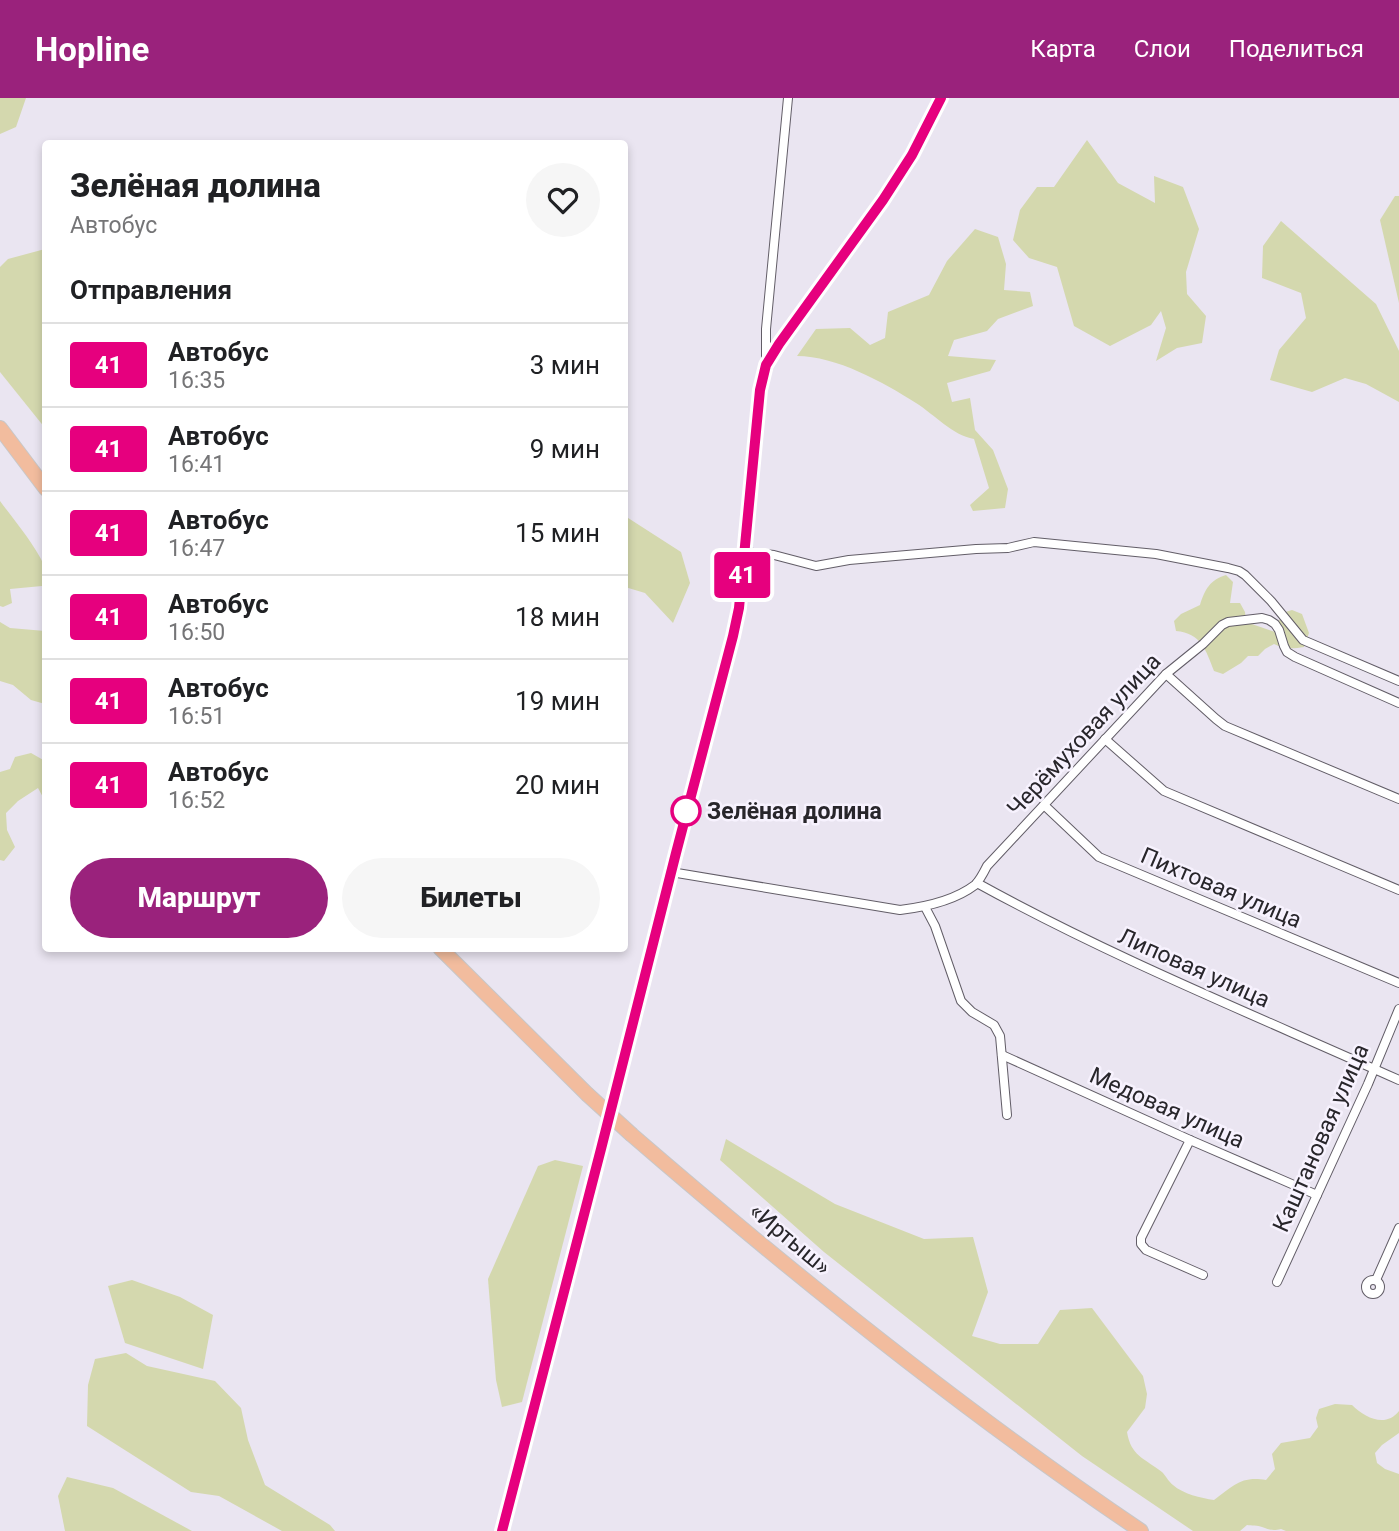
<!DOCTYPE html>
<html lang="ru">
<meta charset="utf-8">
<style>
:root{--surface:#fff;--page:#f6f6f6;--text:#202124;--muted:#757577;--line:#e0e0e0;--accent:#9a227c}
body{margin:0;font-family:Roboto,sans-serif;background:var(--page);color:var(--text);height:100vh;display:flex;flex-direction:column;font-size:26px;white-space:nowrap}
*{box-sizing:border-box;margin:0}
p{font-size:23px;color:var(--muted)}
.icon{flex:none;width:38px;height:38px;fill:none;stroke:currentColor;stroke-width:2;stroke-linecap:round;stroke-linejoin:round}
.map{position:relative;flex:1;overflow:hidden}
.drawer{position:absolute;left:42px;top:42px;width:586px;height:812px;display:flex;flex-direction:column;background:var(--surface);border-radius:7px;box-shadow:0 4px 10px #0003}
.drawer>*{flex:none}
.badge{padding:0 14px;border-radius:5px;font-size:24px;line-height:46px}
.map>.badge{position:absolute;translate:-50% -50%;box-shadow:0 0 0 4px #fff}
h2{padding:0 28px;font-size:26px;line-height:63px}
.round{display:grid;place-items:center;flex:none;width:74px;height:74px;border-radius:37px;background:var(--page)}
.headline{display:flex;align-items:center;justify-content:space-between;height:119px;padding:0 28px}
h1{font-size:33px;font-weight:800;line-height:52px}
.action{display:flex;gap:14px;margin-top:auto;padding:14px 28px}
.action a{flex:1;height:80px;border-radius:42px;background:var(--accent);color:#fff;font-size:28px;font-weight:800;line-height:80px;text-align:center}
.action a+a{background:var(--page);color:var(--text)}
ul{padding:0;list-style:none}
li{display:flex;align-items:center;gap:21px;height:84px;padding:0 28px;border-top:2px solid var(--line)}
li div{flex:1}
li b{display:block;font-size:26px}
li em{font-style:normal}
li .badge{min-width:77px;font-weight:700;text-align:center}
header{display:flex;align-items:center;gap:42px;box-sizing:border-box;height:98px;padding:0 35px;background:var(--accent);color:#fff}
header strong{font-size:33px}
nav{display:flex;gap:38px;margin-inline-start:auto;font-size:24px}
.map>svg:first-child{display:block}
.green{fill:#d4d8ae}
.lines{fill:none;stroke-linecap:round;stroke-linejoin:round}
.minor-casing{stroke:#625d67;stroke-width:10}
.tertiary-casing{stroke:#625d67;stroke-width:12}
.trunk-casing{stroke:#c7c7c8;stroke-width:16}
.minor{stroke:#fff;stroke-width:8}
.tertiary{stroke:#fff;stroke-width:10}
.trunk{stroke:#f2bc9e;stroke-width:14}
.trunk-bridge-casing{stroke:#c7c7c8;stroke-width:16;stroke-linecap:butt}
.trunk-bridge{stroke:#f2bc9e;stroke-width:14}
.line-casing{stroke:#fff;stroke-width:16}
.line{stroke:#e6007e;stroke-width:10}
.stop-dot{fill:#fff;stroke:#e6007e;stroke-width:3.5}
.labels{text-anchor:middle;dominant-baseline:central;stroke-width:5;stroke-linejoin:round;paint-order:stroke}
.street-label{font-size:23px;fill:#28262b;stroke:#f7f2fe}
.stop-label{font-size:23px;font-weight:bold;fill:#28262b;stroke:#f7f2fe;text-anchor:start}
</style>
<header>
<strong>Hopline</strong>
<nav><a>Карта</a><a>Слои</a><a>Поделиться</a></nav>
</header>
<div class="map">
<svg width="1399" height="1433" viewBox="0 0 1399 1433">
<rect width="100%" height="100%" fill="#eae5f1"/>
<g class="green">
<polygon points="0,0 26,0 16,29 0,36"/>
<polygon points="1087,42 1118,85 1155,105 1154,78 1183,89 1199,131 1186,174 1187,196 1206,218 1202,245 1177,250 1156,263 1166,230 1161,213 1151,227 1110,248 1074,228 1057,169 1029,160 1013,142 1020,112 1037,89 1054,89"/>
<polygon points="1395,98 1399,98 1399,205 1380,122"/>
<polygon points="1281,123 1376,206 1399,253 1399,304 1366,286 1345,280 1312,294 1270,282 1279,252 1306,220 1301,195 1262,180 1263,148"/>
<path d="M 975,131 L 998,139 L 1006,166 L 1004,192 L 1030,194 L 1033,208 L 998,221 L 987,233 L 954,242 L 948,258 L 996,262 L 990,273 L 947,285 L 952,304 L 970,300 L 975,332 L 993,352 L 1008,391 L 1005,410 L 973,413 L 970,407 L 989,390 L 974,341 C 952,337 935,317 916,305 C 883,284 836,258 797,258 L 816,231 L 850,230 L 870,247 L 885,240 L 888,214 L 929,197 L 947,163 Z"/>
<polygon points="45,151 46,151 45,330 0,274 0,169 8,161"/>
<path d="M 0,403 C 14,422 35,447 44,467 C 47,474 46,482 42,488 L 10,491 L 12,505 L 3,509 L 0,508 Z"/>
<polygon points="625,418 681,454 690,485 673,525 645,495 625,489"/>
<path d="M 1226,477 L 1233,484 L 1230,505 L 1240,505 L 1245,514 L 1246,524 L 1275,534 L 1282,515 L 1292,512 L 1302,516 L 1309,535 L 1304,549 C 1292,551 1284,551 1274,546 L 1265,551 L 1258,558 L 1248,558 L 1241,565 L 1223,576 L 1214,573 C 1206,552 1201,535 1176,533 L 1174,523 L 1181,516 L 1200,507 C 1205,491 1210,482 1226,477 Z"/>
<polygon points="0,524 10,530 45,533 45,606 31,602 13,587 0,583"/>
<polygon points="31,655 45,663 45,703 38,690 18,703 6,715 7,732 15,749 4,763 0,762 0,674 10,671 15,659"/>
<path d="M 726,1041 L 835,1106 L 924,1141 L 973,1139 L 988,1194 L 972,1238 L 1000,1246 L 1038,1246 L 1060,1212 L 1092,1210 L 1143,1278 L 1147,1296 L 1145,1310 L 1127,1334 C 1131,1358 1144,1360 1162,1374 C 1166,1378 1168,1383 1173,1387 C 1183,1396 1201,1400 1214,1402 C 1234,1388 1240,1378 1266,1382 L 1275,1371 L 1272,1356 L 1281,1345 L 1310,1340 L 1318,1329 L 1316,1320 L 1319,1311 L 1335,1306 L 1352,1307 C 1365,1320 1386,1330 1399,1313 L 1399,1335 L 1382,1347 L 1375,1355 L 1377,1365 L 1385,1371 L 1399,1376 L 1399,1433 L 1286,1433 L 1281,1431 C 1273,1433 1270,1432 1262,1429 C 1258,1427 1251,1428 1247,1427 L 1240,1433 L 1193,1433 L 1082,1358 L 824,1154 L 720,1062 Z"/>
<polygon points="555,1062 583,1068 522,1304 502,1309 496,1282 488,1181 538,1068"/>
<polygon points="132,1182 180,1199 213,1217 203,1271 125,1245 108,1188"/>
<polygon points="126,1255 147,1268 215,1283 241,1310 248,1342 265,1387 330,1427 335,1433 282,1433 219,1398 191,1394 87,1328 88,1287 95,1261"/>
<polygon points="67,1379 113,1390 192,1433 65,1433 58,1398"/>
</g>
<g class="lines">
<defs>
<g id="minor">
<polyline points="766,266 766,231 788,0"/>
<polyline points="744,454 774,457 816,468 849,462 976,451 1008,450 1034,444 1156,456 1228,470 1239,473 1245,477 1271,503 1303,542 1399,583"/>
<polyline points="1166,576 1216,621 1225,628 1399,701"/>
<polyline points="1105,641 1164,693 1399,792"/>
<polyline points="1044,707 1099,759 1399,885"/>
<path d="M 671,774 L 900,812 C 925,809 954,803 975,787 C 980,782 984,774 987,768 L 1166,576 L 1203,546 L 1222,527 L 1228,524 L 1262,520 L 1269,522 L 1275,526 L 1279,532 L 1284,548 L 1287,554 L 1295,559 L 1399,605"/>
<path d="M 977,785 C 1113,860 1257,918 1399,982"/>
<polyline points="925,809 935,828 961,903 972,914 994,927 1000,938 1007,1017"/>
<polyline points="1002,957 1190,1042 1317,1097"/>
<polyline points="1190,1042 1141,1140 1141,1146 1146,1152 1203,1177"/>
<circle cx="1373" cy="1189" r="7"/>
<polyline points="1376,1182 1399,1130"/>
<polyline points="1277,1184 1368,986 1399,911"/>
</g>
<g id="tertiary">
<polyline points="615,997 676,755 733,538 739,510 760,292 766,267 774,253 883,102 912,57 941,0"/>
<polyline points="502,1433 607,1029"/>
</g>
<g id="trunk">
<polyline points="0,330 46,391"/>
<polyline points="440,850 587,996"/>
<path d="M 632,1037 C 795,1178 962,1312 1141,1433"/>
</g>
</defs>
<use href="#minor" class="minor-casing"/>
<use href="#tertiary" class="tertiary-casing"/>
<use href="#trunk" class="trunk-casing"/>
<use href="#minor" class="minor"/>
<use href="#tertiary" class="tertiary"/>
<use href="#trunk" class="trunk"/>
<defs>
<polyline id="trunk-bridge" points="587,996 632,1037"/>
</defs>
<use href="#trunk-bridge" class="trunk-bridge-casing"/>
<use href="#trunk-bridge" class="trunk-bridge"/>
</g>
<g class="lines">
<defs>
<polyline id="line" points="502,1433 601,1051 676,755 733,538 739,510 760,292 766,267 779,246 883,102 912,57 941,0"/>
</defs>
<use href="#line" class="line-casing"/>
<use href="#line" class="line"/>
</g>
<circle class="stop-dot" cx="686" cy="713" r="14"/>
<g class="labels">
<g class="street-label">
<text transform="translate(1084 637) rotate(-47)">Черёмуховая улица</text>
<text transform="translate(1221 790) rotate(23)">Пихтовая улица</text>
<text transform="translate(1194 870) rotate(24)">Липовая улица</text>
<text transform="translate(1167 1010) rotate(24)">Медовая улица</text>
<text transform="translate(1321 1040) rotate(-66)">Каштановая улица</text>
<text transform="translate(790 1141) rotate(40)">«Иртыш»</text>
</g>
<g class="stop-label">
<text x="707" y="713">Зелёная долина</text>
</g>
</g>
</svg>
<b class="badge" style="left:742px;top:477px;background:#e6007e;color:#fff">41</b>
<section class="drawer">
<div class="headline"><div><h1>Зелёная долина</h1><p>Автобус</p></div><a class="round"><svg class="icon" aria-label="heart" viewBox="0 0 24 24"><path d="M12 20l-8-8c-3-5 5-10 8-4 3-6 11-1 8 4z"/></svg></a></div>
<h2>Отправления</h2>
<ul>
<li><span class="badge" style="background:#e6007e;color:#fff">41</span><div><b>Автобус</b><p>16:35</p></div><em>3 мин</em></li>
<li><span class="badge" style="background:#e6007e;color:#fff">41</span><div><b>Автобус</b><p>16:41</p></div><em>9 мин</em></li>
<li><span class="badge" style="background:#e6007e;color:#fff">41</span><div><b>Автобус</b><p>16:47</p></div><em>15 мин</em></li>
<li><span class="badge" style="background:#e6007e;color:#fff">41</span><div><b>Автобус</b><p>16:50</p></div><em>18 мин</em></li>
<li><span class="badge" style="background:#e6007e;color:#fff">41</span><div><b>Автобус</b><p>16:51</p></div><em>19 мин</em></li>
<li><span class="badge" style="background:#e6007e;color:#fff">41</span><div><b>Автобус</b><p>16:52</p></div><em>20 мин</em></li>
</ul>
<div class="action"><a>Маршрут</a><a>Билеты</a></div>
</section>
</div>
